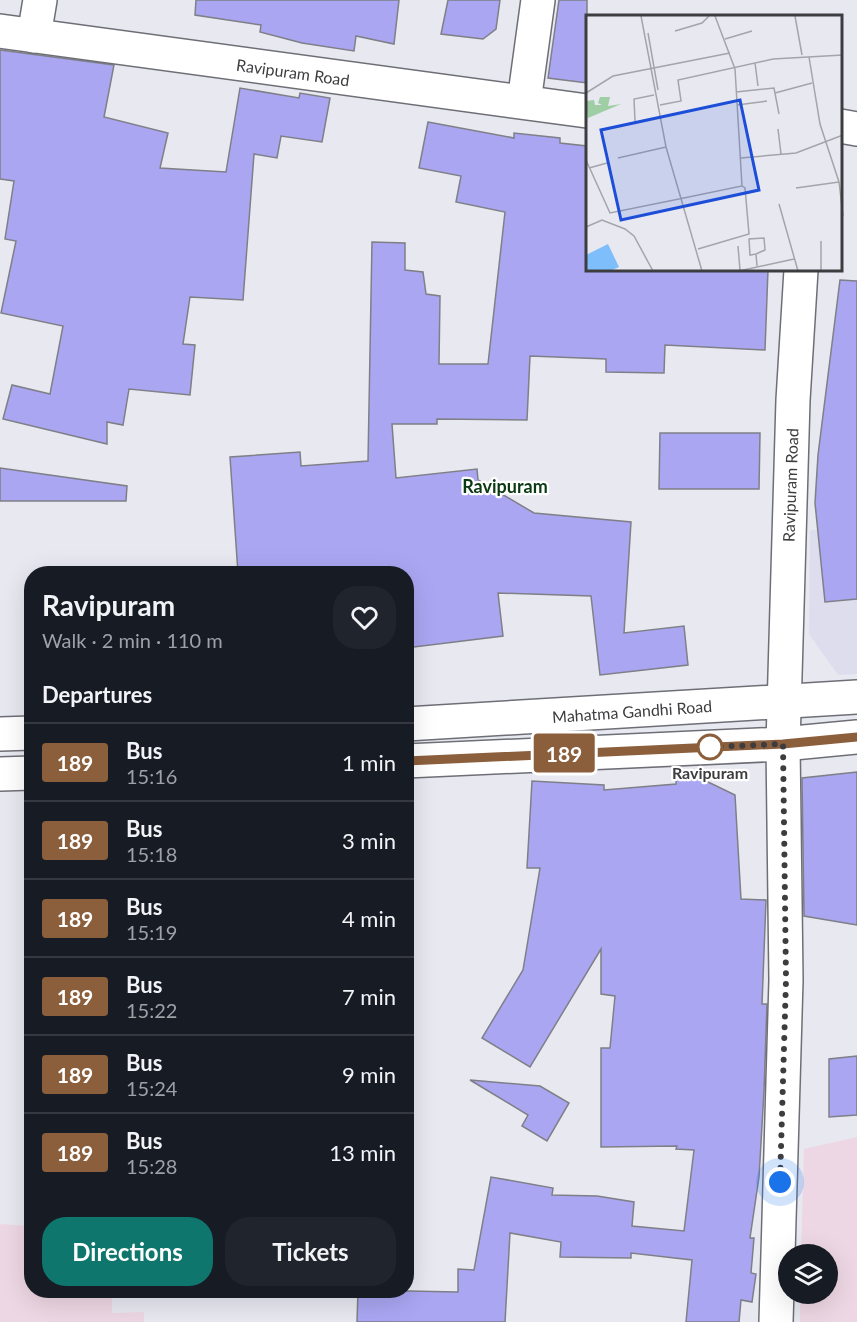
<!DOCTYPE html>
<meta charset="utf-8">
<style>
:root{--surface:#171b24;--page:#20242c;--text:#f1f3f6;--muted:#9ea1a6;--line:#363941;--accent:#0f766e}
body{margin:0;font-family:Lato,sans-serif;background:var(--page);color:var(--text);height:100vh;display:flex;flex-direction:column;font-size:22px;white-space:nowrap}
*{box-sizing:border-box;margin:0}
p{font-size:20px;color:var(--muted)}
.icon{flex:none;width:33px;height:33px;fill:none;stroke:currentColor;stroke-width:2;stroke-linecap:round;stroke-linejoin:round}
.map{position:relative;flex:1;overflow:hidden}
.side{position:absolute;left:24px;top:566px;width:390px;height:732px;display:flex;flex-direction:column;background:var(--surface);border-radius:24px;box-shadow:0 6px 24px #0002}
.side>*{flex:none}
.badge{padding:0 12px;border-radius:4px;font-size:21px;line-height:39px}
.controls{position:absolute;left:778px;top:1244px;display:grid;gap:12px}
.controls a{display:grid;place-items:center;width:60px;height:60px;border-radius:50%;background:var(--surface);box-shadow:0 6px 24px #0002;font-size:30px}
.you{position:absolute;width:30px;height:30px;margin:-15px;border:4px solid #fff;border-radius:50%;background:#1a73e8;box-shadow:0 0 0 9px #1a73e833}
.map>.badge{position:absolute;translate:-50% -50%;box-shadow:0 0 0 3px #fff}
h2{padding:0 18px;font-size:22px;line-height:54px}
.round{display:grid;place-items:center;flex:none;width:63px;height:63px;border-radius:24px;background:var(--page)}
.head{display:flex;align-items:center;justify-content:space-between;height:102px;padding:0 18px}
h1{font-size:28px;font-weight:700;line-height:45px}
.cta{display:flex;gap:12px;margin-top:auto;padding:12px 18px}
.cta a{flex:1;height:69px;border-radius:24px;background:var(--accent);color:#fff;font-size:24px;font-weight:700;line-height:69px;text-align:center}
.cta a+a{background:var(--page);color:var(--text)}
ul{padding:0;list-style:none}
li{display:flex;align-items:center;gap:18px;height:78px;padding:0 18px;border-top:2px solid var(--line)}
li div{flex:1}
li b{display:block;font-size:22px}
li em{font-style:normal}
li .badge{min-width:66px;font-weight:700;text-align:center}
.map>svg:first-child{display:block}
.built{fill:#dddded}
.industrial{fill:#eed7e4}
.building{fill:#aaa6f2;stroke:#7f7f87;stroke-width:1.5}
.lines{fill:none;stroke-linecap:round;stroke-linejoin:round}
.minor-casing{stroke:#6e6e76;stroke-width:36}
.major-casing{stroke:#6e6e76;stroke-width:36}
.minor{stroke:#fff;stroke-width:33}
.major{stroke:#fff;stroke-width:33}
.line-casing{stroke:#fff;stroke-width:14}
.line{stroke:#8b5e3c;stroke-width:9}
.walk{stroke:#3d3d40;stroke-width:6;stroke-dasharray:0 10.8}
.stop-dot{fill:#fff;stroke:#8b5e3c;stroke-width:3}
.labels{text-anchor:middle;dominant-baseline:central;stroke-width:4.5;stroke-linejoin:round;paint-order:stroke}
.street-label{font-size:16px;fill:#3d3d40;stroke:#fff}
.stop-label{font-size:16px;font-weight:bold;fill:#3d3d40;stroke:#fff}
.neighbourhood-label{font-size:18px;font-weight:bold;fill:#0b3913;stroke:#fff}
.inset-road{fill:none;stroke:#a4a4aa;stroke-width:1.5}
.view{fill:#1d4ed8;fill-opacity:0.15;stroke:#1d4ed8;stroke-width:3}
.inset-edge{fill:none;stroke:#3d3d40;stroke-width:3}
</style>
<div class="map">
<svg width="857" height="1322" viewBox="0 0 857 1322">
<rect width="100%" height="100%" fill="#e8e8f1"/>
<polygon class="built" points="857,528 857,674 838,675 809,634 810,530"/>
<g class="industrial">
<polygon points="857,1137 857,1322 800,1322 800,1293 828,1293 828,1254 801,1254 804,1149"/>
<polygon points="0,1224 31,1226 32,1290 112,1290 112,1313 144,1312 144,1322 0,1322"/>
</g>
<g class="building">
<polygon points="196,0 399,0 394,44 356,36 354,51 302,43 260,32 261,25 195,15"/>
<polygon points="448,0 500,0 496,29 483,39 441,34"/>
<polygon points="559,0 587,0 587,83 548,78"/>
<polygon points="0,50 114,65 104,117 168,133 160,168 226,172 240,88 299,98 300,93 330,98 322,142 281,136 277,158 254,154 243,300 190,297 183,344 195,345 190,395 129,389 123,425 107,422 107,444 3,419 12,385 50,394 63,326 1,313 16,241 5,239 14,181 0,179"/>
<polygon points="428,122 514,138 514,133 560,138 560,143 587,146 587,270 768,270 765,350 665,345 664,373 606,372 606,359 530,356 527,420 437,419 437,424 392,424 396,478 477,469 478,480 534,513 631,522 624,633 684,626 688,665 600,675 591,596 498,593 503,636 406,648 406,573 318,573 318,568 238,573 230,457 300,452 301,466 368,461 372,242 405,243 405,270 423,272 426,294 440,296 439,364 488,364 505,212 456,202 461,176 419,168"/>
<polygon points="840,280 857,281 857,599 825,602 815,503 818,455"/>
<polygon points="660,433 760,433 759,489 659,489"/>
<polygon points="0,468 127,486 126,501 0,501"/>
<polygon points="857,772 857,925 804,916 802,778"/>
<polygon points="676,778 702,779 735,795 741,899 766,900 762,1004 767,1004 764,1091 759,1177 750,1238 754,1238 751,1273 756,1274 752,1302 741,1300 739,1322 686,1322 692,1260 631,1253 631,1258 560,1257 561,1242 510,1233 505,1322 357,1322 358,1290 458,1292 458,1269 474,1270 491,1177 553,1188 552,1195 597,1196 634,1202 632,1226 684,1231 694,1150 676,1149 677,1146 601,1147 601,1048 610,1048 615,996 601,994 601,949 530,1067 482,1038 523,970 540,868 527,868 532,781 604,785 604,790 676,784"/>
<polygon points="857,1056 857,1115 829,1117 829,1059"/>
<polygon points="470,1080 540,1086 569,1103 547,1141 522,1126 528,1115"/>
</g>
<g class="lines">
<defs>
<g id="minor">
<polyline points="34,36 40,0"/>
<polyline points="524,102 538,0"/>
<polyline points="840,126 857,129"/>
<polyline points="776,1322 786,980 783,744"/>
</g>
<g id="major">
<polyline points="0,31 587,111"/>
<polyline points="406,724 857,697"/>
<polyline points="0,734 32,733"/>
<polyline points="783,744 793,400 801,270"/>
<polyline points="406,761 783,744 857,737"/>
<polyline points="0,774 32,773"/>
</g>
</defs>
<use href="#minor" class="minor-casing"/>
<use href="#major" class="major-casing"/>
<use href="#minor" class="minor"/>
<use href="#major" class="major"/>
</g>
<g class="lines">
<defs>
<polyline id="line" points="406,761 783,744 857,737"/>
</defs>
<use href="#line" class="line-casing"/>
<use href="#line" class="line"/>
<polyline class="walk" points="710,747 783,744 786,980 780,1182"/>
</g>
<circle class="stop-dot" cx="710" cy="747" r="12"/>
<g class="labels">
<g class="street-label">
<text transform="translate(293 72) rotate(8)">Ravipuram Road</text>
<text transform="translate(790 485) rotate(-88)">Ravipuram Road</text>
<text transform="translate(632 711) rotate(-4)">Mahatma Gandhi Road</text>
</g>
<g class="stop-label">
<text x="710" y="772">Ravipuram</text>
</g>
<g class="neighbourhood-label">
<text x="505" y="486">Ravipuram</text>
</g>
</g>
<g transform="translate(586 15)">
<rect width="256" height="256" fill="#e8e8f1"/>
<path d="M 14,82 L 24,82 L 22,91 L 35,89 L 2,103 L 2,107 L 0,86 L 8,85 L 9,90 L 16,90 L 12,88 Z" fill="#9fcda4"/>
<path d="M 22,229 L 33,252 L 24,256 L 0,256 L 0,240 Z" fill="#7ebffb"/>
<path class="inset-road" d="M 55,1 L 80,132 L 116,256M 209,1 L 216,40M 89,16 L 116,8 L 123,1M 62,18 L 72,75M 139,24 L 166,16M 223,42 L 234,109 L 253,167 L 257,201M 169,48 L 172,71M 150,77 L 188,73 L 193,99M 0,78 L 27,61 L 144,38M 189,78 L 226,68M 74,90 L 95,86 L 92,65 L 187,44 L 257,40M 151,90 L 181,86M 49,106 L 48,84 L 68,80M 192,114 L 195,139M 32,143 L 80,132M 155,143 L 210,138 L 257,120M 0,145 L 24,198 L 93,184M 3,153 L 21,148M 210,173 L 253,167M 93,184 L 156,171 L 149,54 L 129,1M 193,189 L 212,256M 0,212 L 16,205 L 39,214 L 48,221 L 67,256M 235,226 L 235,256M 152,231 L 154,255M 112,234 L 163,219 L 159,173 L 156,171M 170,239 L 179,235 L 178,223 L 163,224 L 164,240 L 170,239 L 171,251M 153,256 L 208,244"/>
<path class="view" d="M 154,85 L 173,175 L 35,205 L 15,115 Z"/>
<rect width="256" height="256" class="inset-edge"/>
</g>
</svg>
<div class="controls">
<a><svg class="icon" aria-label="layers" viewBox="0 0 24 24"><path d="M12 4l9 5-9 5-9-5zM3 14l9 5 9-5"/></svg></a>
</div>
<div class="you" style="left:780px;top:1182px"></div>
<b class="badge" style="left:564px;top:753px;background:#8b5e3c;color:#fff">189</b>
<section class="side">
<div class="head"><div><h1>Ravipuram</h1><p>Walk · 2 min · 110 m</p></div><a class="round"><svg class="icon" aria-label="heart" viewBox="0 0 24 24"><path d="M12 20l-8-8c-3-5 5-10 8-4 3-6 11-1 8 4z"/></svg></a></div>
<h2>Departures</h2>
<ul>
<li><span class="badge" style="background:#8b5e3c;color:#fff">189</span><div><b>Bus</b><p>15:16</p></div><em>1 min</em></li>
<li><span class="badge" style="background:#8b5e3c;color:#fff">189</span><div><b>Bus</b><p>15:18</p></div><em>3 min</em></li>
<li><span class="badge" style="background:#8b5e3c;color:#fff">189</span><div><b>Bus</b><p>15:19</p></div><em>4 min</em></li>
<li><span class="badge" style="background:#8b5e3c;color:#fff">189</span><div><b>Bus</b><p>15:22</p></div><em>7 min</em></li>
<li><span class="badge" style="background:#8b5e3c;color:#fff">189</span><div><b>Bus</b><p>15:24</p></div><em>9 min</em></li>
<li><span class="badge" style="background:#8b5e3c;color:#fff">189</span><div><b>Bus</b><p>15:28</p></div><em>13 min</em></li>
</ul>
<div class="cta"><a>Directions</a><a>Tickets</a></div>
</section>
</div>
